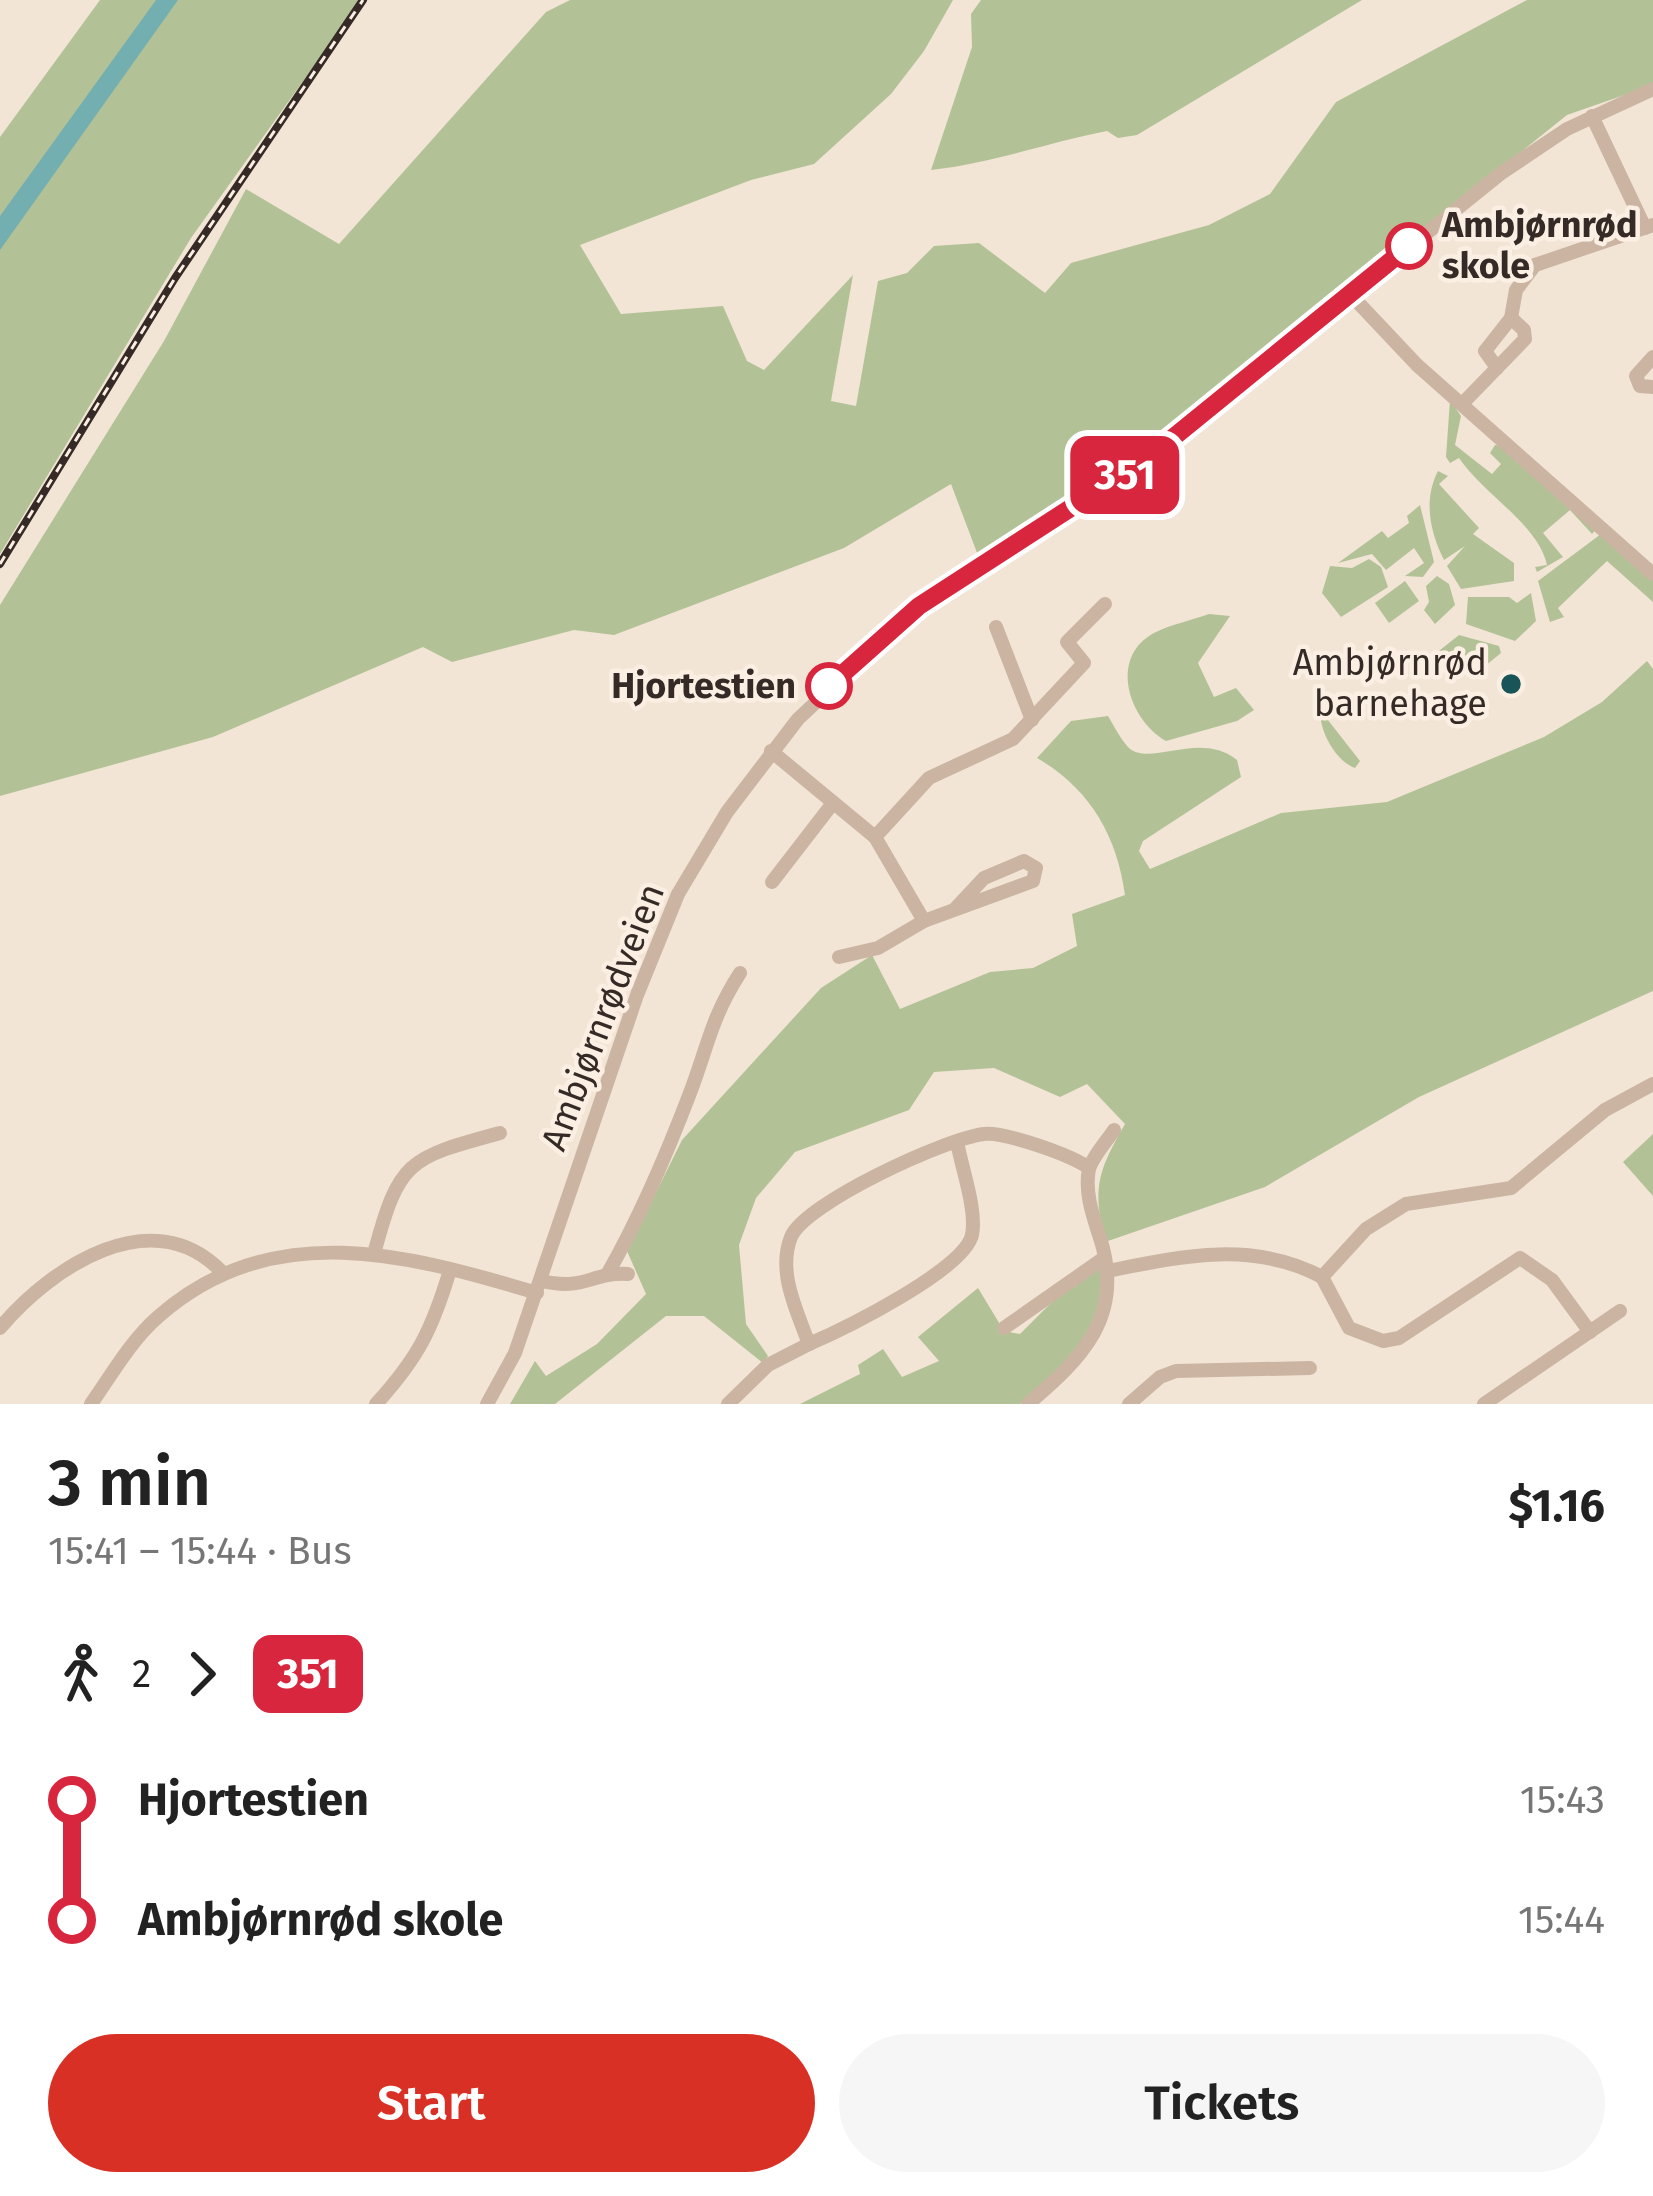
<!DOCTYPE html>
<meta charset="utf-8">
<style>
:root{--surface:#fff;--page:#f6f6f6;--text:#222;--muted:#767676;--accent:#d93025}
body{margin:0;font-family:"Fira Sans",sans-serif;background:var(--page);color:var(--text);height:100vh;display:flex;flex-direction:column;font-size:45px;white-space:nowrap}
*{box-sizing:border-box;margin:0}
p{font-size:39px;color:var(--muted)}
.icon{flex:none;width:66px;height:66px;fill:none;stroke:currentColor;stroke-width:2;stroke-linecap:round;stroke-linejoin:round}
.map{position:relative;height:1404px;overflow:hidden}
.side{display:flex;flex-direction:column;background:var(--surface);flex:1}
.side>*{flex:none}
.badge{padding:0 24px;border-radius:18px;font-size:42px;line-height:78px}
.map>.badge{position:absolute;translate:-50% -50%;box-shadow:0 0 0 6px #fff}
.legs{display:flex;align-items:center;gap:18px;height:132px;padding:0 48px;font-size:39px}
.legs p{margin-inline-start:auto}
.summary{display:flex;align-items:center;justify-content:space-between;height:204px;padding:0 48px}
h1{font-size:66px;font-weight:600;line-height:90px}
.action{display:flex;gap:24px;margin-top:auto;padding:24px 48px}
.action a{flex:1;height:138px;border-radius:72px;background:var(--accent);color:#fff;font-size:48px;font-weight:600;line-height:138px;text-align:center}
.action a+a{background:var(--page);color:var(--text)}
ul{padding:0 48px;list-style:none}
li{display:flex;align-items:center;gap:42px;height:120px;font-size:45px}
li i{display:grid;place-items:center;width:18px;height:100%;margin:0 15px;background:currentColor}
li i::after{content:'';width:30px;height:30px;margin:-15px;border:9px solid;border-radius:50%;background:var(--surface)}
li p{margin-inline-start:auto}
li:first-child i{background:linear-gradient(#0000 50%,currentColor 0)}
li:last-child i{background:linear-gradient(currentColor 50%,#0000 0)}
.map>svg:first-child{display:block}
.green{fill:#b3c296}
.water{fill:#73aeb1}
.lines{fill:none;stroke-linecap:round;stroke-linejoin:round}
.minor{stroke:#cbb5a2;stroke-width:14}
.rail-casing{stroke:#352a25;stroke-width:8}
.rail{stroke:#faefe2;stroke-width:3;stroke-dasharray:9;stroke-linecap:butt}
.line-1-casing{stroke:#fff;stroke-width:27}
.line-1{stroke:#d7263d;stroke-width:18}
.stop-1-dot{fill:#fff;stroke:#d7263d;stroke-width:6}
.poi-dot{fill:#185458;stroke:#faefe2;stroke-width:4.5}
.labels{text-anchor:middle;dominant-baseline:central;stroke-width:9;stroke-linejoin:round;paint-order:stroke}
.stop-label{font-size:36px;font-weight:bold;fill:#352a25;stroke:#faefe2;text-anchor:start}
.poi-label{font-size:36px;fill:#352a25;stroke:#faefe2;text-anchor:end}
.street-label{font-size:36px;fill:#352a25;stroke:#faefe2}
</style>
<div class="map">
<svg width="1653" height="1404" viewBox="0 0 1653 1404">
<rect width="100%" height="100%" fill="#f2e5d6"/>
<g class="green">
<polygon points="100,0 361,0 191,238 0,554 0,137"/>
<polygon points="570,0 953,0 924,51 891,94 814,164 751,180 580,245 621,314 723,306 747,361 764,370 853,275 831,401 856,406 878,281 907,273 934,246 979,243 1045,293 1071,263 1209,225 1270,194 1336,102 1527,0 1653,0 1653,85 1567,115 1182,424 979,558 951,484 844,548 614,635 574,630 452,662 423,647 213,737 0,796 0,605 164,341 246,189 339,244 546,12"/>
<path d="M 981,0 L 1362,0 L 1137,135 L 1118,138 L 1107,131 C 1046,143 993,163 931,170 L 972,47 L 971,14 Z"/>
<path d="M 1450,400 L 1461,416 L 1455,445 L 1492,474 L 1501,464 L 1490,453 L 1495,445 L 1507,447 L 1597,528 L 1592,534 L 1570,510 L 1543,533 L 1563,557 L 1537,572 L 1535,567 L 1547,565 C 1538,524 1484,495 1459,458 L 1450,463 L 1446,457 Z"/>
<path d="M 1438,471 L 1448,476 L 1439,484 L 1479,528 L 1473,534 L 1514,563 L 1514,581 L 1461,589 L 1447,566 L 1465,546 L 1444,560 C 1430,532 1423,500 1438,471 Z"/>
<polygon points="1420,505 1434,562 1423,577 1405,576 1424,563 1414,548 1386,570 1372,554 1338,563 1382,531 1388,538 1409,523 1407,516"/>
<polygon points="1601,534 1653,579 1653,602 1607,561 1558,608 1564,617 1550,622 1538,581"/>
<polygon points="1369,559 1381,567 1388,587 1341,617 1322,593 1330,566 1352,568"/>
<polygon points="1437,576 1449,584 1455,605 1435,624 1424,610 1429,602 1426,586"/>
<polygon points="1405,581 1419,601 1389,623 1375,603"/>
<polygon points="1531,593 1536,621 1515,641 1466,624 1468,597 1509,597 1517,603"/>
<path d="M 1209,614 L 1230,616 L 1198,663 L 1214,697 L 1236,688 L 1254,710 L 1237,721 L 1166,741 C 1129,720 1107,656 1156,632 C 1170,625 1192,620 1209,614 Z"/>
<polygon points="1459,635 1499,646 1501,653 1479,671 1443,662 1426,673 1425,662"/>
<path d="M 1647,661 L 1653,669 L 1653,991 L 1419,1097 L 1265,1187 L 1105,1242 C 1092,1188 1098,1171 1125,1124 L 1087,1084 L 1060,1097 L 994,1068 L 934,1072 L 909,1110 L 795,1152 L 756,1198 L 739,1245 L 746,1324 L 768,1356 L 763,1363 L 704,1316 L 666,1316 L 555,1404 L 510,1404 L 535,1361 L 546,1376 L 597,1344 L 646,1294 L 627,1251 L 682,1140 L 821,988 L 872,955 L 900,1009 L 990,972 L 1033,968 L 1077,946 L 1072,914 L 1125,895 C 1117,835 1089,788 1037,758 L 1071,721 L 1108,716 C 1114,726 1121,740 1129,748 C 1151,767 1200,730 1237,760 L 1241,777 L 1143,841 L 1139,851 L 1150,869 L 1281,813 L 1387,802 L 1544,737 L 1602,702 Z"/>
<path d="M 1337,698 L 1346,706 L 1338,703 L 1324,715 L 1360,761 L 1355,768 C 1335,761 1316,726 1321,705 Z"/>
<polygon points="1653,1134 1653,1196 1623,1162"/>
<path d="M 1099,1265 C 1118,1327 1061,1369 1020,1404 L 800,1404 L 860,1374 L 858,1365 L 883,1349 L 902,1377 L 939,1361 L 918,1337 L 978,1288 L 1004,1331 L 1020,1334 L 1075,1279 Z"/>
</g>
<polygon class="water" points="156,0 178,0 0,250 0,216"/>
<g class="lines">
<g class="minor">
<polyline points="1592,116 1645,228"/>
<polyline points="1350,294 1417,365 1653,574"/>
<polyline points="1653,357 1636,376 1640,386 1653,387"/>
<polyline points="1497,368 1485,351 1511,318 1516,290 1535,265 1653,225"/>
<polyline points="1463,403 1525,339 1524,330 1511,318"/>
<polyline points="996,627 1032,720"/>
<polyline points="771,751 875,837 924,921 1033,881 1036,868 1024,861 984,878 954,910"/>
<polyline points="875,837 929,778 1013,739 1084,663 1067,642 1105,604"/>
<polyline points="772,882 833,803"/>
<polyline points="839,957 878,948 924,921"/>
<path d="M 957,1142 C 962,1169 977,1210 972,1235 C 964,1270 844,1329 809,1344 C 797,1311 777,1272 791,1237 C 805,1203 947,1138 984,1134 C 1006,1132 1071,1155 1089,1168"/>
<path d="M 374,1254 C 399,1160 408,1158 500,1133"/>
<path d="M 1108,1271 C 1181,1256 1253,1240 1322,1277 L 1366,1229 L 1406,1204 L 1511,1188 L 1605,1110 L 1653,1084"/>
<path d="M 608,1273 C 641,1215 666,1156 690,1093 C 708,1046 711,1018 740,973"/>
<polyline points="1322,1277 1349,1328 1383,1341 1399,1338 1520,1258 1552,1280 1590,1332"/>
<path d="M 541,1281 C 587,1291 590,1272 628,1274"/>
<path d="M 0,1328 C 52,1266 152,1201 221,1271"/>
<polyline points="1004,1328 1104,1258"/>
<path d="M 91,1404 C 112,1374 131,1340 159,1316 C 272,1217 407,1254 537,1293"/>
<path d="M 376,1404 C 418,1358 432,1330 450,1270"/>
<polyline points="487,1404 515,1353 637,995 678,894 727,812 798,719 919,606 1148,458 1500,174 1567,129 1653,89"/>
<polyline points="728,1404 768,1365 809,1344"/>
<path d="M 1028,1404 C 1082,1358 1124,1317 1101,1241 C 1094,1219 1084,1193 1089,1169 C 1093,1156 1107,1141 1114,1130"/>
<polyline points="1129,1404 1160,1377 1176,1371 1310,1368"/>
<polyline points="1484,1404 1620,1311"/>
</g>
<defs>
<polyline id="rail" points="0,564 175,278 363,0"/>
</defs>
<use href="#rail" class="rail-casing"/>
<use href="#rail" class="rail"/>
</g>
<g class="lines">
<defs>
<polyline id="line-1" points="829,686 919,606 1148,458 1409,246"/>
</defs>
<use href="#line-1" class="line-1-casing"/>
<use href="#line-1" class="line-1"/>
</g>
<g class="stop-1-dot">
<circle cx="1409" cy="246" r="21"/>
<circle cx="829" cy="686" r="21"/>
</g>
<circle class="poi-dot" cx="1511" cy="684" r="12"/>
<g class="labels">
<g class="stop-label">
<text x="1442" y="225">Ambjørnrød<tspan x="1442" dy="41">skole</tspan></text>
<text x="796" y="686" text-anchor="end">Hjortestien</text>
</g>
<g class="poi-label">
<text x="1487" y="663">Ambjørnrød<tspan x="1487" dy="41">barnehage</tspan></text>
</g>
<g class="street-label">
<text transform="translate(603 1017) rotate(-69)">Ambjørnrødveien</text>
</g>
</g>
</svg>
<b class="badge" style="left:1125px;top:475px;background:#d7263d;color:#fff">351</b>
</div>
<section class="side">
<div class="summary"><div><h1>3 min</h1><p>15:41 – 15:44 · Bus</p></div><b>$1.16</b></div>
<div class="legs"><svg class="icon" aria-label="walk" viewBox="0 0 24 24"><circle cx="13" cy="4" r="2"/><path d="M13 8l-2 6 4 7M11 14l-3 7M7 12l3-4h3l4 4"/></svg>2<svg class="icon" aria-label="forward" viewBox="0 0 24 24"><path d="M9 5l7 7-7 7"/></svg><b class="badge" style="background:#d7263d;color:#fff">351</b></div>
<ul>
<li><i style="color:#d7263d"></i><b>Hjortestien</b><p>15:43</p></li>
<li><i style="color:#d7263d"></i><b>Ambjørnrød skole</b><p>15:44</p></li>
</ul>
<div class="action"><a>Start</a><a>Tickets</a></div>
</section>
